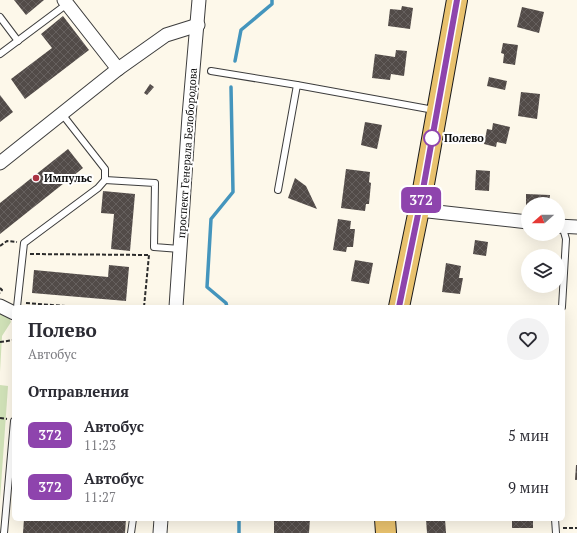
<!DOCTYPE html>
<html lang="ru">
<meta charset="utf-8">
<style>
:root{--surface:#fff;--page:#f2f2f3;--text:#2b2b33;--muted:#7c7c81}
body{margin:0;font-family:"PT Serif",serif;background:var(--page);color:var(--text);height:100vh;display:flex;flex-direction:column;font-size:15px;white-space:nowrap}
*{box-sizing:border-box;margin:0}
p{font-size:13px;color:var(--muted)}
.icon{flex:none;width:22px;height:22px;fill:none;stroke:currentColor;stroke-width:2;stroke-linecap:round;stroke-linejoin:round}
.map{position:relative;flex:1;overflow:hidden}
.sheet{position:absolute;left:12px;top:305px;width:553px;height:216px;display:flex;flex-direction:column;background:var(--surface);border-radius:6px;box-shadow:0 4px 16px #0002}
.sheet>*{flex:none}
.badge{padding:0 8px;border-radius:6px;font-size:14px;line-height:26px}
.needle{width:26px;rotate:249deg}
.fabs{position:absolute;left:521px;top:197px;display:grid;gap:8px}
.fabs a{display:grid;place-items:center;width:44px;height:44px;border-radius:50%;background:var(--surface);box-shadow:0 4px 16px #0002;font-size:20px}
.map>.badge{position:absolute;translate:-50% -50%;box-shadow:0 0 0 2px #fff}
h2{padding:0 16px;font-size:15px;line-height:36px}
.round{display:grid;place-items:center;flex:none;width:42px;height:42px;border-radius:21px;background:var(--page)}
.overview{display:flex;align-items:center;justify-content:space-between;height:68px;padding:0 16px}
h1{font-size:19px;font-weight:600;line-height:30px}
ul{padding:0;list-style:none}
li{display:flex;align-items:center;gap:12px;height:52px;padding:0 16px}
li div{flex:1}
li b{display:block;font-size:15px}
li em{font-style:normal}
li .badge{min-width:44px;font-weight:700;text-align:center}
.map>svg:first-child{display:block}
.grass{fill:#d1e2b8}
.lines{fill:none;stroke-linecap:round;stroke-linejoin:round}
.stream{stroke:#4495bd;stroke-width:3.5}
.building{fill:url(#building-cross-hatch)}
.lane-casing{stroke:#3d3d3d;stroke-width:8}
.street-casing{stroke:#3d3d3d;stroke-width:15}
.primary-casing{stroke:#1b1b1b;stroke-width:22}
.path{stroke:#2c2c2c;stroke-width:2;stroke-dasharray:4 2;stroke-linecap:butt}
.lane{stroke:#fff;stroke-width:6}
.street{stroke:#fff;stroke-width:13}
.primary{stroke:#e9c26e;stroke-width:20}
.line-casing{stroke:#fff;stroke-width:9}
.line{stroke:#8e44ad;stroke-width:6}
.stop-dot{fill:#fff;stroke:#8e44ad;stroke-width:2}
.poi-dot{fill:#aa3341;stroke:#fff;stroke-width:1.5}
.labels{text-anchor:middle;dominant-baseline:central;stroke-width:4;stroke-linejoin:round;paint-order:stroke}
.stop-label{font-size:11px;font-weight:bold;fill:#0a0a0a;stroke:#fff;text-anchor:start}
.street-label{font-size:11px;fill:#0a0a0a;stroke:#fff}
.poi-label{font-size:11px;font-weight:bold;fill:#0a0a0a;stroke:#fff;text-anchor:start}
</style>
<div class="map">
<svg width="577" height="533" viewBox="0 0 577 533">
<defs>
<pattern id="building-cross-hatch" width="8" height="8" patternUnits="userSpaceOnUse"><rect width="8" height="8" fill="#524b48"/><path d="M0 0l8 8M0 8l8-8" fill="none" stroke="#66605e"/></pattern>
</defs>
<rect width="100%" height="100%" fill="#fdf8ea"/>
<g class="grass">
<polygon points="3,312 9,317 11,322 2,336 0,372 0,313"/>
<polygon points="0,385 8,386 0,500"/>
</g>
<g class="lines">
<g class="stream">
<polyline points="235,61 241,30 272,4 272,0"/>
<polyline points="227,307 226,303 207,287 211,219 233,192 231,87"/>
<polyline points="239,519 239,533"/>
</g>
</g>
<g class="building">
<polygon points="14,0 44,0 26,15"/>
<polygon points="402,6 413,8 410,29 388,26 390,9 401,10"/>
<polygon points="522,7 544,12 539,33 517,27"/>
<polygon points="63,16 89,50 25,99 11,79 52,48 41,34"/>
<polygon points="503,43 518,45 515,65 503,63 504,54 501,53"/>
<polygon points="396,50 407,51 404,76 391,74 390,80 372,78 375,54 395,57"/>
<polygon points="489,77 507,81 505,90 487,86"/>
<polygon points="150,84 154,87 147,95 144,93"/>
<polygon points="521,92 540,94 537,119 518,116"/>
<polygon points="0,95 13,112 0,122"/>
<polygon points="365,122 382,125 377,149 361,145"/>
<polygon points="493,123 510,127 506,144 497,142 496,147 484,144 487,129 492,130"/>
<polygon points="68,149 83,168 0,234 0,203"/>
<polygon points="346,169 370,172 369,182 371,183 369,204 366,204 365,211 341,208"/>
<polygon points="476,170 490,171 489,191 475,190"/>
<polygon points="295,178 306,186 317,209 288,198"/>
<polygon points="103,191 135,194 130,251 111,249 114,214 101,213"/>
<polygon points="526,194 550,195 549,204 528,204 528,210 526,210"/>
<polygon points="338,219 351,221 350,229 355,229 353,247 347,247 346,252 333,250"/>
<polygon points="475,240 488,242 486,256 473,254"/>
<polygon points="355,260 373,263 369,284 351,281"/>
<polygon points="446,263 461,266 459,278 463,278 460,294 442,292"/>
<polygon points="109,265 129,267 126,301 32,293 34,270 108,277"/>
<polygon points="576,465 577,465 577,480 575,480"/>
<polygon points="24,519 126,519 125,533 23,533"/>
<polygon points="274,519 310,519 309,533 274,533"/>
<polygon points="426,519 445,519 446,533 427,533"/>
<rect x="512" y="519" width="21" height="9"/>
</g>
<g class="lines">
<defs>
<g id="lane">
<polyline points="0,17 18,41"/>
<polyline points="0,54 67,4"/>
<polyline points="211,71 297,85"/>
<polyline points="105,180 155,183 154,247 180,249"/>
<polyline points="278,190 297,85 434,110"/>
<polyline points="560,227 564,232 566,239 562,307"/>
<polyline points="17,307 24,243 98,188 105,180 105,169 62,114"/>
<polyline points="555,519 556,533"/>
<polyline points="4,533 14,421"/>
<polyline points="131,533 133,519"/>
</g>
<g id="street">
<polyline points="64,0 118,69"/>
<polyline points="0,163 118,69 166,35 198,25"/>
<polyline points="419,210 528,222"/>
<polyline points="558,226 577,227"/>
<polyline points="0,306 14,313"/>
<polyline points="176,307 189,116 199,0"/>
<polyline points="160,533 161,519"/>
</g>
<g id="primary">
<polyline points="399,307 422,195 457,0"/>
<polyline points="385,519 386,533"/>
</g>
</defs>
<use href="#lane" class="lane-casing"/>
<use href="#street" class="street-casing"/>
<use href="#primary" class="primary-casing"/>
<g class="path">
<polyline points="0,246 7,241 17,242"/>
<polyline points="30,254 149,255"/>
<polyline points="0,288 2,290 0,293"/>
<polyline points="26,303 78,307"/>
<polyline points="144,307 149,255"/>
<polyline points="0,342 14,340"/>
<polyline points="0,418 7,419"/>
<polyline points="563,528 577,528"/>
</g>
<use href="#lane" class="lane"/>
<use href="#street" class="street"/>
<use href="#primary" class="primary"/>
</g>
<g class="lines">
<defs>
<polyline id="line" points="399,307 422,195 457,0"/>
</defs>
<use href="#line" class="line-casing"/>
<use href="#line" class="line"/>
</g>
<circle class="stop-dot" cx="432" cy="138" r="8"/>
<circle class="poi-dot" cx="36" cy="178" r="4"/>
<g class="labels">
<g class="stop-label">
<text x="444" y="138">Полево</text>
</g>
<g class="street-label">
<text transform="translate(187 153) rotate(-86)">проспект Генерала Белобородова</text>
</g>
<g class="poi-label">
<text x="44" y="178">Импульс</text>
</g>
</g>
</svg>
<div class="fabs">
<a><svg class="needle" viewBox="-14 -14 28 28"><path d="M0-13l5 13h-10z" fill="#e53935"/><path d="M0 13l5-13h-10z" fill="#7c7c81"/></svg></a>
<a><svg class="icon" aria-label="layers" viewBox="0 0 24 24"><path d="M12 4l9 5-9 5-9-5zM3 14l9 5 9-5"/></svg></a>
</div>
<b class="badge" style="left:421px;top:200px;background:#8e44ad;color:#fff">372</b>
<section class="sheet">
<div class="overview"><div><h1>Полево</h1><p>Автобус</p></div><a class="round"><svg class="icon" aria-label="heart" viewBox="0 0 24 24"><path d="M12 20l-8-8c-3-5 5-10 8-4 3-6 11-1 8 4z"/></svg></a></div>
<h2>Отправления</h2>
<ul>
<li><span class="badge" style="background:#8e44ad;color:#fff">372</span><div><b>Автобус</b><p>11:23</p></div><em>5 мин</em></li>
<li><span class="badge" style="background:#8e44ad;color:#fff">372</span><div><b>Автобус</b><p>11:27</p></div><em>9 мин</em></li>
</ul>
</section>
</div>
